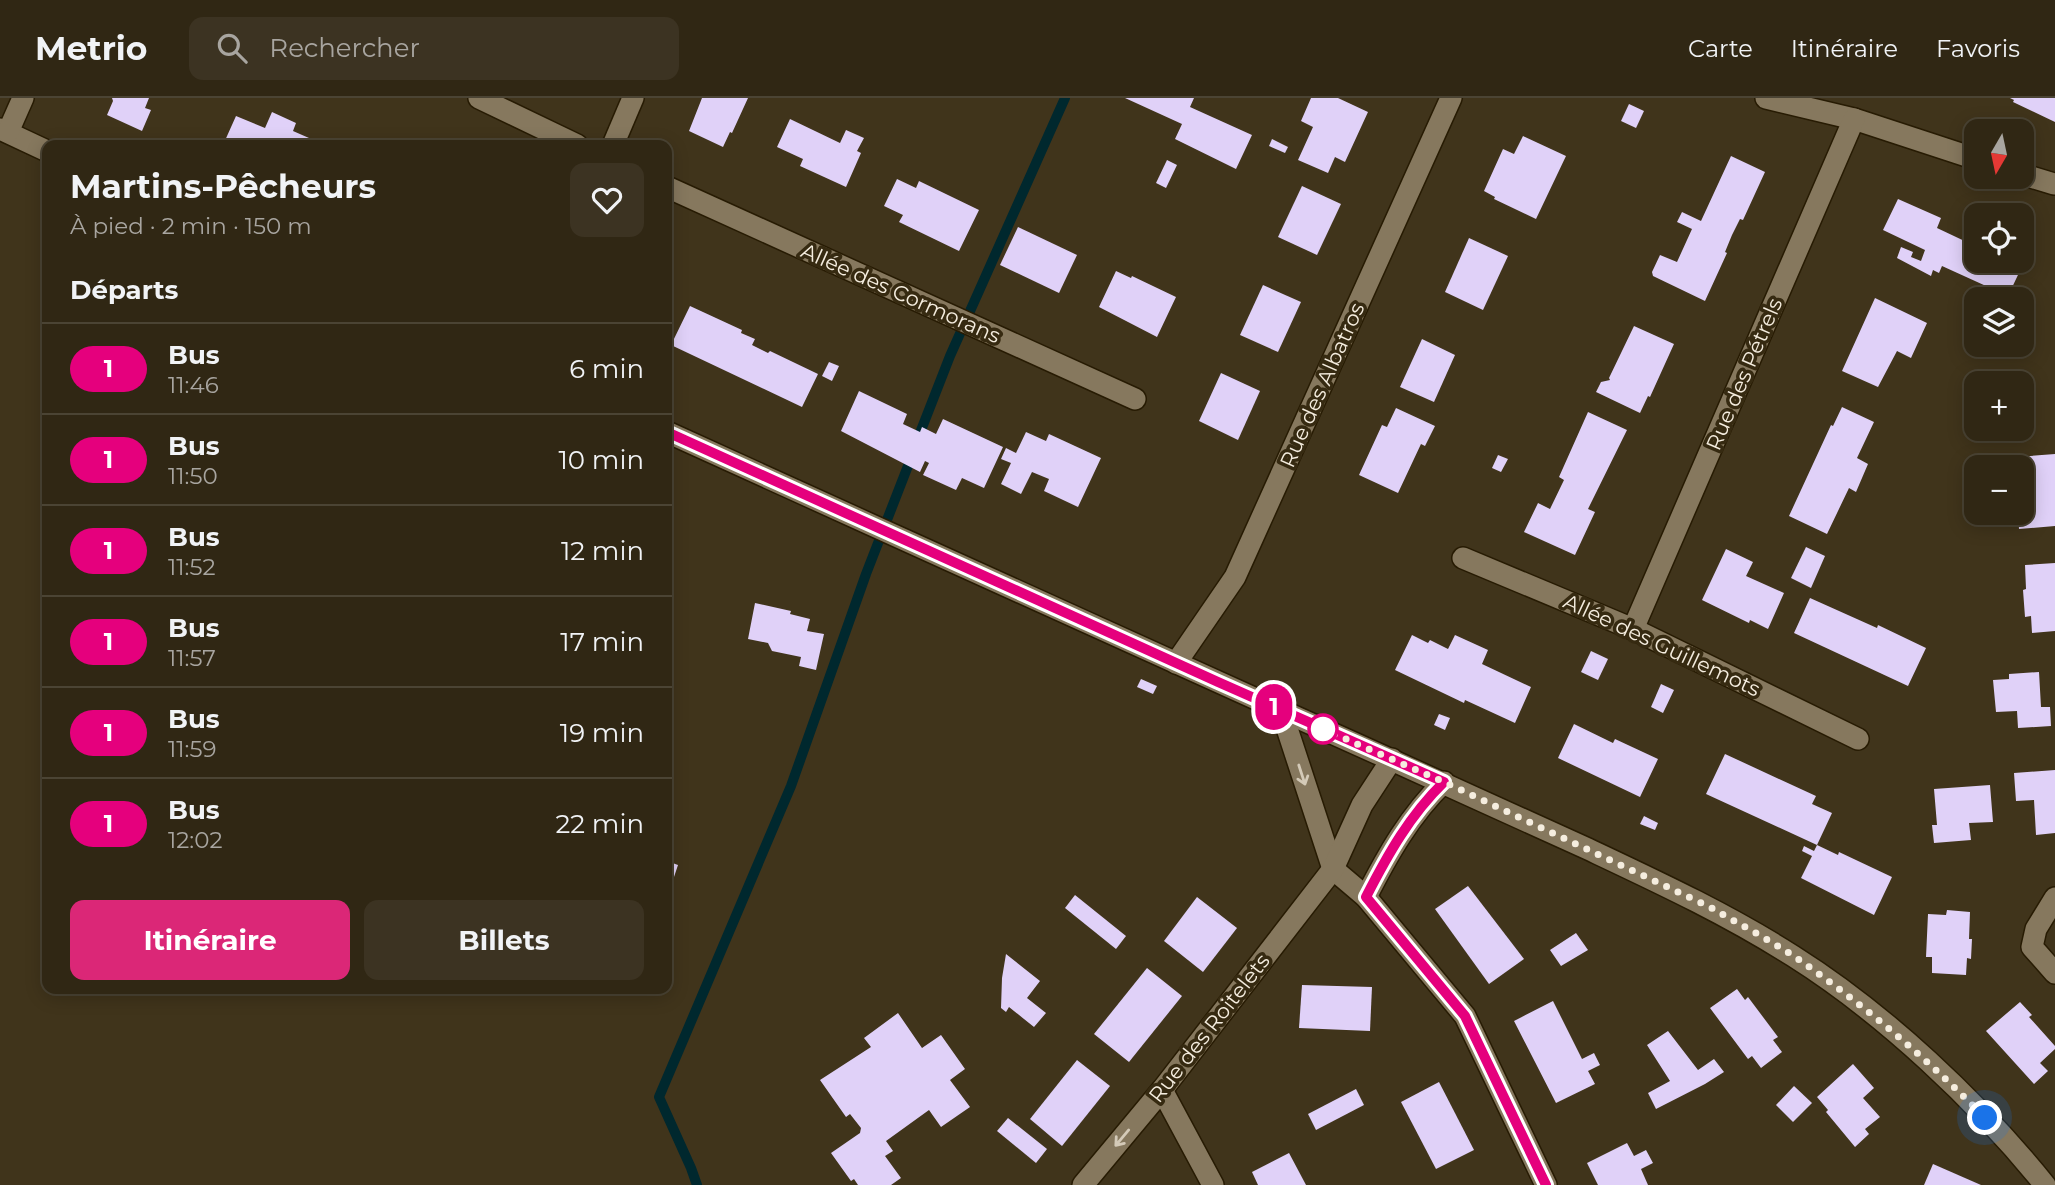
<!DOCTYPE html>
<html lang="fr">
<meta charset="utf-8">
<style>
:root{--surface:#302714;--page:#3c3322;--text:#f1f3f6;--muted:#a8a5a0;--line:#4b4434;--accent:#db2777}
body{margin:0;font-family:Montserrat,sans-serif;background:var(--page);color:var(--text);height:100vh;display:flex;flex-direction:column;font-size:26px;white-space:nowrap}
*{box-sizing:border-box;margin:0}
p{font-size:23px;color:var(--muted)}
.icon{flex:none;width:38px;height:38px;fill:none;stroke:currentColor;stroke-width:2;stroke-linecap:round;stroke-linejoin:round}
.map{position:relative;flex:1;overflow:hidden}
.panel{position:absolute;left:42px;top:42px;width:630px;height:854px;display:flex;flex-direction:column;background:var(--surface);border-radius:14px;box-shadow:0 4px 18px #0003,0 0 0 2px var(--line)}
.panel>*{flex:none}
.badge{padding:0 14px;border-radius:23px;font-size:24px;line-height:46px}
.needle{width:46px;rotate:189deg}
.tools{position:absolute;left:1964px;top:21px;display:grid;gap:14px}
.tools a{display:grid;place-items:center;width:70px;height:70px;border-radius:14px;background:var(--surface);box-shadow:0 4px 18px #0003,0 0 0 2px var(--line);font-size:35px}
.you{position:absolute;width:35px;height:35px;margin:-18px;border:5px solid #fff;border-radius:50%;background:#1a73e8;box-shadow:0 0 0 10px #1a73e833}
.map>.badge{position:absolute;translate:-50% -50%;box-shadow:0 0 0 4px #fff}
h2{padding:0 28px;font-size:26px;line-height:63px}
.round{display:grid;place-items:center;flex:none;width:74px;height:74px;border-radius:14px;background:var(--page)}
.head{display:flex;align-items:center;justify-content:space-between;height:119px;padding:0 28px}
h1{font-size:33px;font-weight:700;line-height:52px}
.button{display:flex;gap:14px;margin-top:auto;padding:14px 28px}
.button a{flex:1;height:80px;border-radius:14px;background:var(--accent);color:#fff;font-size:28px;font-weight:700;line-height:80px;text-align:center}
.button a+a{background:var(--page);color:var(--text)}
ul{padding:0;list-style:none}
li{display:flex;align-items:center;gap:21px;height:91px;padding:0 28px;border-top:2px solid var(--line)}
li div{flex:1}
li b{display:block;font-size:26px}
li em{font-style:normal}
li .badge{min-width:77px;font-weight:700;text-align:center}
header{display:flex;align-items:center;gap:42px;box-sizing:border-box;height:98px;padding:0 35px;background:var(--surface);border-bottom:2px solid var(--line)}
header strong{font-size:33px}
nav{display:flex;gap:38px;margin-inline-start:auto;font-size:24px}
.search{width:490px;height:63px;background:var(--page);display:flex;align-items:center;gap:18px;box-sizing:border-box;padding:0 24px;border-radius:14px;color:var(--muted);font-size:26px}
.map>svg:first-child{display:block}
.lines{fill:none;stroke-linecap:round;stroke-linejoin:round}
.stream{stroke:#00282e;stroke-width:10}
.building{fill:#e0d1f8}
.street-casing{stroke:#271b03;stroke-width:24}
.street{stroke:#86785e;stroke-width:21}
.oneway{stroke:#d4cab8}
.line-casing{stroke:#fff;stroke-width:16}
.line{stroke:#e5007d;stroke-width:10}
.walk{stroke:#f5eddf;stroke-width:7;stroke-dasharray:0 12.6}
.stop-dot{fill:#fff;stroke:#e5007d;stroke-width:3.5}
.labels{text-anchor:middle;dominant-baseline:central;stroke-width:7;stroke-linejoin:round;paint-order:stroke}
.street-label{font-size:21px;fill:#f5eddf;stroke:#362a11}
</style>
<header>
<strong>Metrio</strong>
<div class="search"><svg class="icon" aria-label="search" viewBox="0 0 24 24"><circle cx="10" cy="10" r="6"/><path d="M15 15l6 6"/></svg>Rechercher</div>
<nav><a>Carte</a><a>Itinéraire</a><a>Favoris</a></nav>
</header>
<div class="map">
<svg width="2055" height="1087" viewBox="0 0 2055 1087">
<rect width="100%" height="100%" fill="#40341b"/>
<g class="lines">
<g class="stream">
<polyline points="918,340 950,258 1065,0"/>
<polyline points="697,1087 691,1070 659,999 791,688 866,476 913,355"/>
</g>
</g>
<g class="building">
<polygon points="112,0 149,0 145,10 151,12 142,33 107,17 113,3"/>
<polygon points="702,0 748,0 732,35 730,34 723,49 689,33"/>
<polygon points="1125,0 1194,0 1190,9 1252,37 1236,71 1175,41 1182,26"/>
<polygon points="1311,0 1338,0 1368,14 1345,64 1335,59 1328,75 1298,62 1313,29 1301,23"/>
<polygon points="2010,0 2055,0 2055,24 2013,4 2014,2"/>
<polygon points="1629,6 1644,13 1636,30 1621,23"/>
<polygon points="272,14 296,25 293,33 325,47 223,47 236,18 265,30"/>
<polygon points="790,21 840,45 846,32 864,40 857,53 861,55 846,89 800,68 803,61 777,49"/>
<polygon points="1523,38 1566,58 1536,121 1494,101 1495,99 1484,93 1503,51 1514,56"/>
<polygon points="1272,41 1288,49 1285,55 1269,48"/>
<polygon points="1731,58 1765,74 1743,122 1740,121 1732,137 1725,154 1727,155 1705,203 1653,178 1652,174 1660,157 1677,164 1692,131 1677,124 1682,114 1701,123"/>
<polygon points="1167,62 1177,67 1166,90 1156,85"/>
<polygon points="897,81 916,90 919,83 979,112 959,153 899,124 903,117 884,108"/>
<polygon points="1302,88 1341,106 1317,157 1278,139"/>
<polygon points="1898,101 1941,120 1937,130 1973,147 1976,141 1976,163 2021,163 2021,158 2026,160 2008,198 1942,168 1939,175 1933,172 1931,178 1897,160 1901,149 1913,154 1911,159 1921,163 1925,152 1883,132"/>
<polygon points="1018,129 1077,157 1059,195 1000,167"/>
<polygon points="1469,140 1508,158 1483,212 1445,194"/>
<polygon points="1116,173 1131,180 1132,178 1176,199 1157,239 1099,209"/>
<polygon points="1263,187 1301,204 1278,254 1240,237"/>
<polygon points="1875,200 1927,225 1911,260 1897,253 1878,289 1842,273"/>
<polygon points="690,208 742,232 741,235 755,241 752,247 768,255 770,253 818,276 802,309 671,247"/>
<polygon points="1634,228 1674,246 1650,299 1648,298 1640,315 1596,294 1601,284 1610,282 1609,280"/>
<polygon points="1422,241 1455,257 1434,304 1400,289"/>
<polygon points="829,264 839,268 832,283 822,278"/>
<polygon points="1221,275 1260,293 1238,342 1199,323"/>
<polygon points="859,293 907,316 903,326 920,334 922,329 936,336 943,321 1003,349 984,390 962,380 956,392 923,377 929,365 925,363 920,374 841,333"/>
<polygon points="1842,309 1874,324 1857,360 1868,366 1856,394 1849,390 1827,436 1789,418 1831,327 1833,328"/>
<polygon points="1396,310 1435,328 1425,348 1421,346 1398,395 1359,377 1382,327 1387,329"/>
<polygon points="1588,314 1627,332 1588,411 1595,414 1575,457 1524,434 1538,405 1550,411 1564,382 1559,379"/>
<polygon points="1026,334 1046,343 1049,336 1101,360 1078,409 1044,393 1049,381 1032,374 1021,396 1001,386 1011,365 1001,361 1006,350 1016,355"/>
<polygon points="2055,356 2055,428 2019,431 2018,415 2021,415 2021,369 2018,369 2017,359"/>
<polygon points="1498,357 1508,361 1501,374 1492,370"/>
<polygon points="1806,449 1825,458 1811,490 1791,480"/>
<polygon points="1726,451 1753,464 1746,478 1784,495 1768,531 1750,522 1749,525 1702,502"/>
<polygon points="2055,465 2055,533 2032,535 2031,518 2025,519 2023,492 2026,491 2025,467"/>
<polygon points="1810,500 1877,530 1878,527 1926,550 1908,588 1794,535"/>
<polygon points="755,505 791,513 790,516 810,521 807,533 824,536 816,572 799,568 801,559 772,553 768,545 748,541"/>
<polygon points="1412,537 1428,545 1430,542 1448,551 1455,537 1488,552 1482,566 1531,589 1515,625 1465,602 1464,605 1395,572"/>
<polygon points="1591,553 1608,561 1598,582 1581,574"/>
<polygon points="2039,574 2041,609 2050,609 2051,628 2018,630 2017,613 1996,614 1993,582 2009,581 2009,576"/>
<polygon points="1141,581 1157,588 1153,596 1137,589"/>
<polygon points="1661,586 1674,592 1663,615 1651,609"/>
<polygon points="1439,616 1450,620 1445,632 1434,627"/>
<polygon points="1574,626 1613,645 1615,641 1658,661 1640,699 1558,660"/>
<polygon points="1725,656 1816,698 1812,706 1832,715 1817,747 1706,696"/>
<polygon points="2055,672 2055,735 2036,737 2034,702 2016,703 2014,675"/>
<polygon points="1990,687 1993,724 1969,725 1971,742 1934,745 1932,727 1937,727 1934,691"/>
<polygon points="1644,718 1658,725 1655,732 1640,726"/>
<polygon points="1817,747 1838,757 1839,754 1892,779 1874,817 1801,780 1812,758 1802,753 1804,748 1814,753"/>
<polygon points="667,763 678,767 672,785 667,784"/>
<polygon points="1468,788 1524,861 1489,886 1435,811"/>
<polygon points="1075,797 1126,838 1116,851 1065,810"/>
<polygon points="1197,799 1237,830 1203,874 1164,843"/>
<polygon points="1947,812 1970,814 1969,841 1972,841 1971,861 1967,860 1966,877 1932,875 1932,859 1926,859 1928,816 1946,817"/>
<polygon points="1576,835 1588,852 1561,868 1550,852"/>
<polygon points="1006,856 1040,883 1027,900 1046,915 1034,929 1009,909 1006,914 1001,910 1002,880"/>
<polygon points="1147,870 1182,898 1129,964 1094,936"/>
<polygon points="1302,887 1372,889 1370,933 1299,930"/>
<polygon points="1737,891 1745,902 1748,899 1778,939 1773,942 1782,954 1761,970 1752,958 1748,961 1710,910"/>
<polygon points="1553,903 1582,961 1594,955 1600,967 1588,973 1595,986 1556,1005 1514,923"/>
<polygon points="2020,904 2032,917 2029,919 2055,948 2055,951 2040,965 2048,973 2034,986 1986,933"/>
<polygon points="898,915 922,950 941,937 965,971 950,982 970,1009 941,1029 929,1012 886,1043 893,1053 885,1058 901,1080 891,1087 858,1087 854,1081 851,1083 831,1055 860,1035 861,1030 850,1016 846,1019 820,982 871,949 864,940"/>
<polygon points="1668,933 1698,972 1714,961 1724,974 1705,986 1656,1011 1648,995 1670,983 1647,947"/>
<polygon points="1077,962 1110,988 1062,1048 1030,1021"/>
<polygon points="1853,966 1874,990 1863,1000 1880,1019 1865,1031 1869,1036 1855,1049 1826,1014 1828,1012 1817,999"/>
<polygon points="1439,984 1474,1052 1436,1071 1401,1004"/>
<polygon points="1794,988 1812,1005 1793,1024 1776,1007"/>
<polygon points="1356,991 1364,1007 1316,1032 1308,1016"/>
<polygon points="1008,1020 1047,1051 1036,1065 997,1033"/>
<polygon points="1627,1045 1634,1058 1646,1052 1653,1065 1641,1071 1648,1087 1598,1087 1587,1065"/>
<polygon points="1289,1055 1306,1087 1258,1087 1252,1074"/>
<polygon points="1933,1066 1981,1087 1924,1087"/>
</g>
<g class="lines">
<defs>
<g id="street">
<polyline points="479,0 577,47"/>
<polyline points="1766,0 1854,21 1976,61"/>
<polyline points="0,31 47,53"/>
<polyline points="8,34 23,0"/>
<polyline points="613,47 633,0"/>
<polyline points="2021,76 2054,86"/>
<polyline points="667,89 1135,301"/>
<path d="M 667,334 C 870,426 1073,519 1276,610 C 1380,657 1484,703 1588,751 C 1658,784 1727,816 1793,858 C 1885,916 1977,1003 2045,1087"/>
<polyline points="1463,460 1633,531 1858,641"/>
<polyline points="1633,531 1854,21"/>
<polyline points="1176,565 1235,479 1451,0"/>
<polyline points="1281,612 1333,771 1366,799 1465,918 1546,1087"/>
<path d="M 1366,799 C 1388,756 1410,717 1444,684"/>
<polyline points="2055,800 2036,831 2032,849 2055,875"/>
<polyline points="1162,992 1213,1087"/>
<polyline points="1083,1087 1162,992 1333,771 1362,707 1392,661"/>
</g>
</defs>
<use href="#street" class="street-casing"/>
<use href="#street" class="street"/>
</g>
<defs><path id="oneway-shaft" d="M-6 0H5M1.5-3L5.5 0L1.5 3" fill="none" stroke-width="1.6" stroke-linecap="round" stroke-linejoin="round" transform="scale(1.75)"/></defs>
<g class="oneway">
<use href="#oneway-shaft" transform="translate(1302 677) rotate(72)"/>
<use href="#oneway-shaft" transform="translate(1122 1040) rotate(130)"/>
</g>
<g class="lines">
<defs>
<path id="line" d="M 667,334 L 1218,584 L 1444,684 C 1410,717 1388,756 1366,799 L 1465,918 L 1546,1087"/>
</defs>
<use href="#line" class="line-casing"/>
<use href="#line" class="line"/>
<path class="walk" d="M 1323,631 L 1444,684 L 1710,809 C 1739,826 1770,842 1798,861 C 1865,908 1928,961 1985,1020"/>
</g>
<circle class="stop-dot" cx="1323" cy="631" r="14"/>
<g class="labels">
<g class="street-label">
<text transform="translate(901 195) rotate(24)">Allée des Cormorans</text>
<text transform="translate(1744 276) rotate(-67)">Rue des Pétrels</text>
<text transform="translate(1322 287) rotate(-66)">Rue des Albatros</text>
<text transform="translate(1662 547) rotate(25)">Allée des Guillemots</text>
<text transform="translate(1209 930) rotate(-52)">Rue des Roitelets</text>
</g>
</g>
</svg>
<div class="tools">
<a><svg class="needle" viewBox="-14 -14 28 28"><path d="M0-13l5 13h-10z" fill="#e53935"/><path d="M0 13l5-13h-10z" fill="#a8a5a0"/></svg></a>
<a><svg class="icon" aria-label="locate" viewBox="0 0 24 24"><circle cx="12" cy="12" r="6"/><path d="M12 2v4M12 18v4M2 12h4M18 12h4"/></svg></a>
<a><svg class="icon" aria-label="layers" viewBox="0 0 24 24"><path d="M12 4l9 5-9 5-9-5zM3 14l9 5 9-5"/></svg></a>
<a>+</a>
<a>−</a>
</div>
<div class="you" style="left:1985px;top:1020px"></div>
<b class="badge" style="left:1274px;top:609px;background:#e5007d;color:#fff">1</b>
<section class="panel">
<div class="head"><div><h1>Martins-Pêcheurs</h1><p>À pied · 2 min · 150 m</p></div><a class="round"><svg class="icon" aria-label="heart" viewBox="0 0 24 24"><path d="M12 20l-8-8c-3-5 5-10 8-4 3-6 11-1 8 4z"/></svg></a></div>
<h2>Départs</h2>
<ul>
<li><span class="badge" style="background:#e5007d;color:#fff">1</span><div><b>Bus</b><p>11:46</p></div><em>6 min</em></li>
<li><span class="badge" style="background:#e5007d;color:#fff">1</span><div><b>Bus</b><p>11:50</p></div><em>10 min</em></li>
<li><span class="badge" style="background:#e5007d;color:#fff">1</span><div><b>Bus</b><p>11:52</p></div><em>12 min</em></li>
<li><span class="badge" style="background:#e5007d;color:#fff">1</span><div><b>Bus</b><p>11:57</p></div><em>17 min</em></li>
<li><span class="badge" style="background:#e5007d;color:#fff">1</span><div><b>Bus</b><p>11:59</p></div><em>19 min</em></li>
<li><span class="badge" style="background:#e5007d;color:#fff">1</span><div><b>Bus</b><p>12:02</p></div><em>22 min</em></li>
</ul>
<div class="button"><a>Itinéraire</a><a>Billets</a></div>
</section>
</div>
